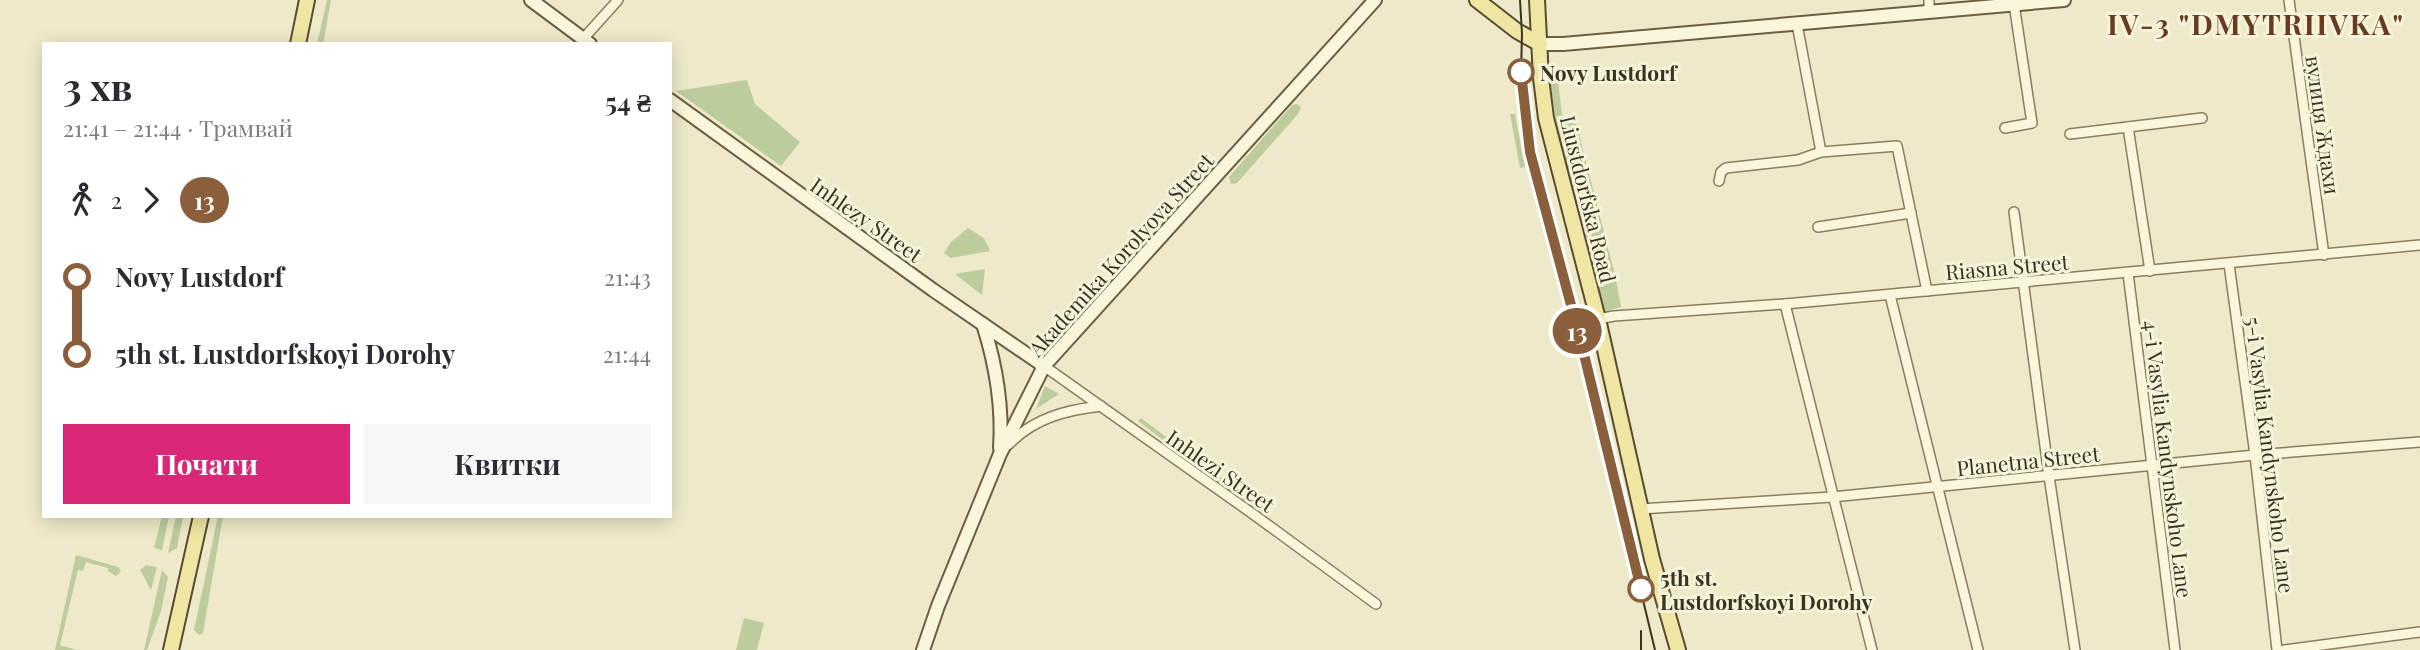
<!DOCTYPE html>
<html lang="uk">
<meta charset="utf-8">
<style>
:root{--surface:#fff;--page:#f7f7f7;--text:#2b2b33;--muted:#7c7c81;--accent:#db2777}
body{margin:0;font-family:"Playfair Display",serif;background:var(--page);color:var(--text);height:100vh;display:flex;flex-direction:column;font-size:26px;white-space:nowrap}
*{box-sizing:border-box;margin:0}
p{font-size:23px;color:var(--muted)}
.icon{flex:none;width:38px;height:38px;fill:none;stroke:currentColor;stroke-width:2;stroke-linecap:round;stroke-linejoin:round}
.map{position:relative;flex:1;overflow:hidden}
.details{position:absolute;left:42px;top:42px;width:630px;height:476px;display:flex;flex-direction:column;background:var(--surface);border-radius:0px;box-shadow:0 4px 18px #0003}
.details>*{flex:none}
.badge{padding:0 14px;border-radius:23px;font-size:24px;line-height:46px}
.map>.badge{position:absolute;translate:-50% -50%;box-shadow:0 0 0 4px #fff}
.legs{display:flex;align-items:center;gap:10px;height:77px;padding:0 21px;font-size:23px}
.legs p{margin-inline-start:auto}
.overview{display:flex;align-items:center;justify-content:space-between;height:119px;padding:0 21px}
h1{font-size:38px;font-weight:700;line-height:52px}
.action{display:flex;gap:14px;margin-top:auto;padding:14px 21px}
.action a{flex:1;height:80px;border-radius:0px;background:var(--accent);color:#fff;font-size:28px;font-weight:700;line-height:80px;text-align:center}
.action a+a{background:var(--page);color:var(--text)}
ul{padding:0 21px;list-style:none}
li{display:flex;align-items:center;gap:24px;height:77px;font-size:26px}
li i{display:grid;place-items:center;width:10px;height:100%;margin:0 9px;background:currentColor}
li i::after{content:'';width:18px;height:18px;margin:-9px;border:5px solid;border-radius:50%;background:var(--surface)}
li p{margin-inline-start:auto}
li:first-child i{background:linear-gradient(#0000 50%,currentColor 0)}
li:last-child i{background:linear-gradient(currentColor 50%,#0000 0)}
.map>svg:first-child{display:block}
.green{fill:#bdcc9d}
.lines{fill:none;stroke-linecap:round;stroke-linejoin:round}
.street-casing{stroke:#8a7e5e;stroke-width:12}
.secondary-casing{stroke:#6c5f41;stroke-width:16}
.primary-casing{stroke:#584b32;stroke-width:18}
.street{stroke:#f9f6dc;stroke-width:9}
.secondary{stroke:#f9f6dc;stroke-width:12}
.primary{stroke:#efe6a3;stroke-width:14}
.tram{stroke:#3b3321;stroke-width:2}
.line-1-casing{stroke:#fff;stroke-width:16}
.line-1{stroke:#8b5e3c;stroke-width:10}
.stop-1-dot{fill:#fff;stroke:#8b5e3c;stroke-width:3.5}
.labels{text-anchor:middle;dominant-baseline:central;stroke-width:6;stroke-linejoin:round;paint-order:stroke}
.stop-label{font-size:21px;font-weight:bold;fill:#3b3321;stroke:#f5f3d9;text-anchor:start}
.street-label{font-size:21px;fill:#3b3321;stroke:#f5f3d9}
.district-label{font-size:28px;font-weight:bold;letter-spacing:2px;fill:#673d21;stroke:#f5f3d9}
</style>
<div class="map">
<svg width="2420" height="650" viewBox="0 0 2420 650">
<rect width="100%" height="100%" fill="#eeeac9"/>
<g class="green">
<polygon points="327,0 331,0 323,44 317,44"/>
<polygon points="1549,74 1557,74 1563,121 1575,119 1615,275 1621,307 1600,313 1556,121"/>
<polygon points="747,80 755,104 800,142 781,166 676,91"/>
<polygon points="1297,104 1301,107 1298,114 1237,183 1231,184 1229,177 1292,105"/>
<polygon points="1510,114 1515,114 1525,167 1520,168"/>
<polygon points="968,228 984,238 990,251 951,258 944,253 951,242"/>
<polygon points="985,269 982,295 955,274"/>
<polygon points="1045,386 1059,394 1036,409"/>
<polygon points="1141,418 1238,490 1235,495 1138,421"/>
<polygon points="162,516 169,516 162,550 154,548"/>
<polygon points="176,516 183,516 177,548 168,553"/>
<polygon points="218,516 223,516 203,633 199,635 194,630"/>
<polygon points="76,555 118,567 121,571 116,576 108,571 108,568 86,562 83,571 78,570 60,645 77,650 55,650"/>
<polygon points="146,565 157,567 151,590 140,570"/>
<polygon points="162,570 168,577 161,611 147,650 144,650"/>
<polygon points="744,618 764,623 757,650 736,650"/>
</g>
<g class="lines">
<defs>
<g id="street">
<polyline points="1929,0 1929,12"/>
<polyline points="2289,0 2324,255"/>
<polyline points="1797,24 1821,152 1897,146 1927,291"/>
<polyline points="583,39 618,0"/>
<polyline points="2128,127 2150,271"/>
<polyline points="2005,128 2032,123 2014,4"/>
<polyline points="2070,134 2202,118"/>
<polyline points="1719,181 1721,172 1726,168 1798,160 1821,152"/>
<polyline points="2014,212 2049,476 2075,650"/>
<polyline points="1818,227 1911,213"/>
<polyline points="2229,264 2255,455 2277,650"/>
<polyline points="2128,273 2175,650"/>
<polyline points="1890,295 1978,650"/>
<polyline points="1785,304 1872,650"/>
<polyline points="1598,319 1614,316 1785,304 2420,245"/>
<polyline points="1044,366 1253,514 1376,604"/>
<path d="M 1008,445 C 1034,418 1066,410 1101,406"/>
<polyline points="1640,509 1832,497 2255,455 2420,442"/>
<polyline points="2284,650 2420,632"/>
</g>
<g id="secondary">
<polyline points="531,0 590,44"/>
<polyline points="1540,44 1563,44 2064,0"/>
<polyline points="670,100 933,290 1044,366"/>
<path d="M 983,324 C 996,365 1003,405 1000,448"/>
<polyline points="923,650 938,606 1000,454 1044,366 1375,0"/>
</g>
<g id="primary">
<polyline points="1477,0 1517,31 1540,44"/>
<polyline points="1537,0 1541,78 1546,118 1598,319 1652,559 1678,650"/>
<polyline points="298,44 307,0"/>
<polyline points="171,650 201,516"/>
</g>
</defs>
<use href="#street" class="street-casing"/>
<use href="#secondary" class="secondary-casing"/>
<use href="#primary" class="primary-casing"/>
<use href="#street" class="street"/>
<use href="#secondary" class="secondary"/>
<use href="#primary" class="primary"/>
<g class="tram">
<polyline points="1520,0 1522,34 1521,72 1530,152 1582,346 1655,650"/>
<polyline points="1641,631 1641,650"/>
</g>
</g>
<g class="lines">
<defs>
<polyline id="line-1" points="1521,72 1530,152 1582,346 1641,589"/>
</defs>
<use href="#line-1" class="line-1-casing"/>
<use href="#line-1" class="line-1"/>
</g>
<g class="stop-1-dot">
<circle cx="1521" cy="72" r="12"/>
<circle cx="1641" cy="589" r="12"/>
</g>
<g class="labels">
<g class="stop-label">
<text x="1540" y="72">Novy Lustdorf</text>
<text x="1660" y="577">5th st.<tspan x="1660" dy="24">Lustdorfskoyi Dorohy</tspan></text>
</g>
<g class="street-label">
<text transform="translate(2324 125) rotate(82)">вулиця Ждахи</text>
<text transform="translate(1589 199) rotate(76)">Liustdorfska Road</text>
<text transform="translate(867 219) rotate(35)">Inhlezy Street</text>
<text transform="translate(1120 254) rotate(-48)">Akademika Korolyova Street</text>
<text transform="translate(2007 266) rotate(-5)">Riasna Street</text>
<text transform="translate(2271 455) rotate(83)">5-i Vasylia Kandynskoho Lane</text>
<text transform="translate(2169 459) rotate(83)">4-i Vasylia Kandynskoho Lane</text>
<text transform="translate(2028 460) rotate(-6)">Planetna Street</text>
<text transform="translate(1221 470) rotate(35)">Inhlezi Street</text>
</g>
<g class="district-label">
<text x="2256" y="23">IV-3 "DMYTRIIVKA"</text>
</g>
</g>
</svg>
<b class="badge" style="left:1577px;top:331px;background:#8b5e3c;color:#fff">13</b>
<section class="details">
<div class="overview"><div><h1>3 хв</h1><p>21:41 – 21:44 · Трамвай</p></div><b>54 ₴</b></div>
<div class="legs"><svg class="icon" aria-label="walk" viewBox="0 0 24 24"><circle cx="13" cy="4" r="2"/><path d="M13 8l-2 6 4 7M11 14l-3 7M7 12l3-4h3l4 4"/></svg>2<svg class="icon" aria-label="forward" viewBox="0 0 24 24"><path d="M9 5l7 7-7 7"/></svg><b class="badge" style="background:#8b5e3c;color:#fff">13</b></div>
<ul>
<li><i style="color:#8b5e3c"></i><b>Novy Lustdorf</b><p>21:43</p></li>
<li><i style="color:#8b5e3c"></i><b>5th st. Lustdorfskoyi Dorohy</b><p>21:44</p></li>
</ul>
<div class="action"><a>Почати</a><a>Квитки</a></div>
</section>
</div>
